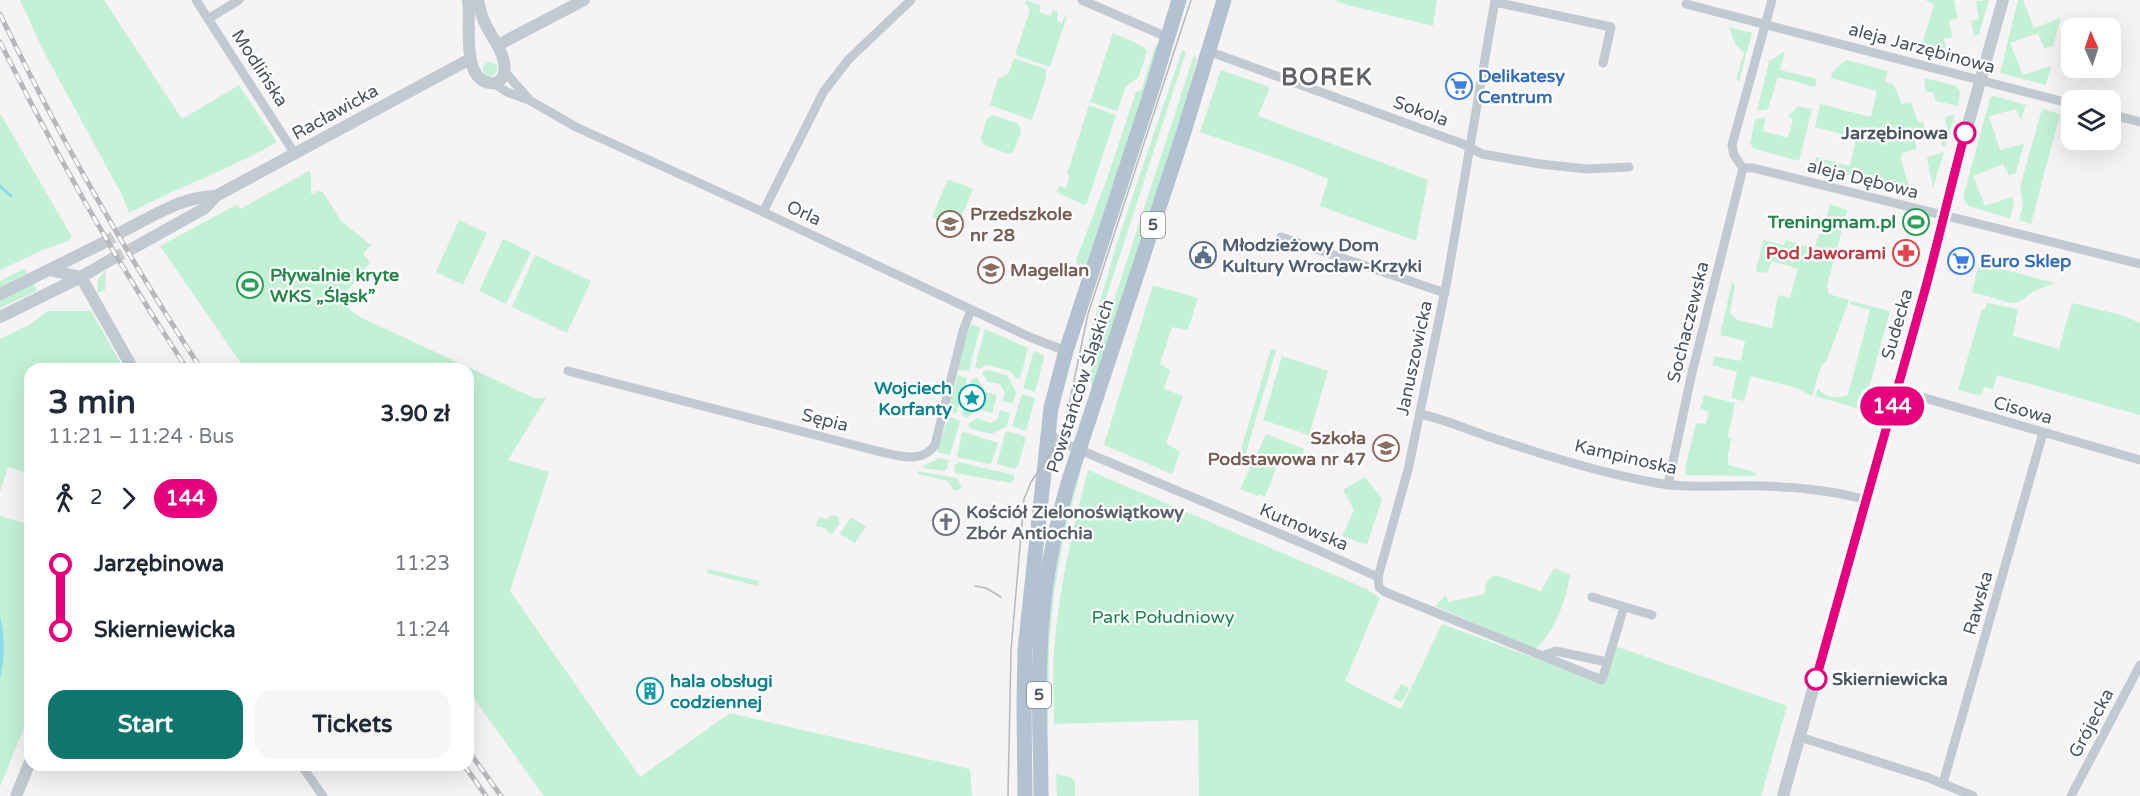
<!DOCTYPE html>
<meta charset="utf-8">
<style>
:root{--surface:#fff;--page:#f6f6f7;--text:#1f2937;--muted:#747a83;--accent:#0f766e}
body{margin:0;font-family:"Varela Round",sans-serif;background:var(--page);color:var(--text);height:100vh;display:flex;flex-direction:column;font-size:22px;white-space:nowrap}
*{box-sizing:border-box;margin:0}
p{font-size:20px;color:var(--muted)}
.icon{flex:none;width:33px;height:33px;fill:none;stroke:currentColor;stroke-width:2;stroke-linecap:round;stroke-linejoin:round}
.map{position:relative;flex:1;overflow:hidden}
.panel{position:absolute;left:24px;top:363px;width:450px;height:408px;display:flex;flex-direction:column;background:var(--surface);border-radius:18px;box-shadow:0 6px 24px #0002}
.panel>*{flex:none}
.badge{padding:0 12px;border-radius:20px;font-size:21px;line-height:39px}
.needle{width:39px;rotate:357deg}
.tools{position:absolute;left:2061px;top:18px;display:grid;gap:12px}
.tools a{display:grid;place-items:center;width:60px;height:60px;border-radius:12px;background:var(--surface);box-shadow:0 6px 24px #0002;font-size:30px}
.map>.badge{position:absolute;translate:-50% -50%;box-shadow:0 0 0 3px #fff}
.legs{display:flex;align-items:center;gap:9px;height:66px;padding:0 24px;font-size:20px}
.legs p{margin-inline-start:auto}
.head{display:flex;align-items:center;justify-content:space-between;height:102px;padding:0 24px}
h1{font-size:33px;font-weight:700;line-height:45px}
.action{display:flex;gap:12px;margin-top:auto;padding:12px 24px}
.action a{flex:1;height:69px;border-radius:18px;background:var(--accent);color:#fff;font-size:24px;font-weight:700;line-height:69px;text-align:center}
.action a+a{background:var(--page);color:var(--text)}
ul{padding:0 24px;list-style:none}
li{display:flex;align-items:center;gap:21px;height:66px;font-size:22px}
li i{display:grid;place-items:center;width:9px;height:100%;margin:0 8px;background:currentColor}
li i::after{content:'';width:15px;height:15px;margin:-8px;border:4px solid;border-radius:50%;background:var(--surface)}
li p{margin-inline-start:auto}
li:first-child i{background:linear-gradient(#0000 50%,currentColor 0)}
li:last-child i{background:linear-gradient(currentColor 50%,#0000 0)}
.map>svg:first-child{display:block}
.green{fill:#c3f1d5}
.water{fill:#90daee}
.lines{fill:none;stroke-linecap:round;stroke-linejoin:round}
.stream{stroke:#90daee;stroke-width:3}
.tertiary-tunnel{stroke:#caccce;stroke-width:12;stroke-dasharray:12 6;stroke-linecap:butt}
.minor{stroke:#c1cad2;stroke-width:9}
.tertiary{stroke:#c1cad2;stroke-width:12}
.primary{stroke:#b3c2d1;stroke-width:15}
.tram{stroke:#b5b8bd;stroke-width:1.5}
.rail-casing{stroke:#b5b8bd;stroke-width:5}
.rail{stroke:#fff;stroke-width:3;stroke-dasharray:9;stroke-linecap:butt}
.line-1-casing{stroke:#fff;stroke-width:14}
.line-1{stroke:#e6007e;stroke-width:9}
.stop-1-dot{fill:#fff;stroke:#e6007e;stroke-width:3}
.labels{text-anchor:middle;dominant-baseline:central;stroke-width:4.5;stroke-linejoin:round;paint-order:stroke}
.shield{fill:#fff;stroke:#808990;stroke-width:1.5}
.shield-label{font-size:16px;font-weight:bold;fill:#4a5661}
.street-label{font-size:18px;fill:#4a5661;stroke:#fff}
.shop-label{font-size:18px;font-weight:bold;fill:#366cbe;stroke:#fff;text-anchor:start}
.stop-label{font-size:18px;font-weight:bold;fill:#4a5661;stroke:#fff;text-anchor:end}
.education-label{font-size:18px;font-weight:bold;fill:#785e54;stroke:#fff;text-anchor:start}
.leisure-label{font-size:18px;font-weight:bold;fill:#27864d;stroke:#fff;text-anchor:end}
.service-label{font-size:18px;font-weight:bold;fill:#4e5e75;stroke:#fff;text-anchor:start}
.health-label{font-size:18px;font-weight:bold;fill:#be3a42;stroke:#fff;text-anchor:end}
.culture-label{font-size:18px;font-weight:bold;fill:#0d838f;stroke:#fff;text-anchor:end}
.worship-label{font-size:18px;font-weight:bold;fill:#5b616d;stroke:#fff;text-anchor:start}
.park-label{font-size:18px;fill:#17864f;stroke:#fff}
.district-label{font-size:24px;font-weight:bold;letter-spacing:1.5px;fill:#5f6368;stroke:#fff}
</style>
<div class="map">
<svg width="2140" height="796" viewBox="0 0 2140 796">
<rect width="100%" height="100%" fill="#f5f3f3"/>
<g class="green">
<path d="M 20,0 L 104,0 L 182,119 L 239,85 L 277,142 C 229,170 178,187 129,213 L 122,195 L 44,52 Z"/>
<polygon points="1026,0 1041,6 1039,12 1050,16 1053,10 1058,12 1057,21 1062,23 1065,16 1067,17 1050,67 1015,55 1030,10 1025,3"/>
<polygon points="1337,0 1437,0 1433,26 1336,2"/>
<polygon points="1925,0 1954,0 1958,18 1949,20 1952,37 1944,39 1948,57 1916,48 1917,41 1923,42 1934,4"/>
<polygon points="1989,0 1979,34 1974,36 1971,21 1979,19 1976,1"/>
<polygon points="2018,0 2023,0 2034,28 2061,18 2053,46 2044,48 2038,33 2010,43 2023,75 2051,66 2046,85 2000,73"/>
<polygon points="1729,27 1752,33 1739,81 1736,80 1744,53 1735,44"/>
<polygon points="1113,33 1142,46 1147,51 1139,77 1126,86 1117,111 1090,102"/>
<polygon points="1156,44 1158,46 1155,57 1084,272 1080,271 1076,260 1105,184 1136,92 1141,91"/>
<polygon points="1182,50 1186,52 1088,353 1085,353 1116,246"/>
<polygon points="1785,51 1780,70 1817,79 1815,87 1778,77 1768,109 1757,111 1769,61"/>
<polygon points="1194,55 1197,59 1176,135 1092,388 1090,374"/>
<polygon points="1014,58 1046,69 1046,78 1032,120 990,105 998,79 1008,74"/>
<polygon points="1846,60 1888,71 1885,81 1894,85 1902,104 1911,102 1918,122 1923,122 1925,130 1913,133 1917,149 1902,153 1901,160 1910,189 1814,166 1816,157 1850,166 1856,138 1815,127 1820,104 1871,117 1877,91 1831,78 1833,71"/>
<circle cx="490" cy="69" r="7"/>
<polygon points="1221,70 1270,87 1258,116 1428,180 1416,241 1320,206 1328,179 1287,162 1200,132"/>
<polygon points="1924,78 1957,86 1960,92 1958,106 1936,101 1933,92 1926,92"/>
<polygon points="1994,96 2026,105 2021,120 2016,109 1989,116 2000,150 2024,144 2016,173 2009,175 2003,164 1973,176 1985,206 2012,197 2014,203 2010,218 1968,206 1963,198 1990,98"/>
<polygon points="1089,105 1116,115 1087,203 1084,205 1056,192 1060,186 1066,188 1070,176 1067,174"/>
<polygon points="1798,106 1812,109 1799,161 1753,148 1750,143 1755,120 1766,117 1763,131 1788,138 1793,119 1788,116"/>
<polygon points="2042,109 2060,114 2031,224 2019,220 2023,205 2020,187"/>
<polygon points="0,113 72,237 68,241 45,249 0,270"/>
<polygon points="1955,114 1946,145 1942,147 1940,134 1947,130 1945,117"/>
<polygon points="992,115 1016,123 1020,126 1021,132 1014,150 1011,153 1006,153 984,145 982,142 981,137 987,119"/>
<polygon points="1944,152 1933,188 1927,157"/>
<polygon points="309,171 311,174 311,194 315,193 316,191 323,192 341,221 371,245 363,254 370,262 346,293 338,289 324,302 342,303 358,316 534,398 546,398 508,460 549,472 510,591 640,777 730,713 970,769 972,796 544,796 468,690 468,369 245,369 160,246 238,204 240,209"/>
<polygon points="948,179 973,189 957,227 932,217"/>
<polygon points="1830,204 1847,210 1827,286 1829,294 1849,300 1827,360 1821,366 1812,396 1796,388 1751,376 1744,401 1731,398 1737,372 1713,365 1714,356 1741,361 1745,341 1720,335 1732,282 1735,286 1730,313 1737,320 1772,328 1778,295 1790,298 1798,269 1772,261 1767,273 1756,271 1763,240 1784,245 1786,240 1814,249 1819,234 1823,233"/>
<polygon points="459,220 487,233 463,285 436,272"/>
<polygon points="503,239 531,252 506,304 479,291"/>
<polygon points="535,255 591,281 567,333 512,307"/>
<polygon points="1979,263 2055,283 2034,291 2019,302 2011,303 1972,292"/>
<polygon points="23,269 28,273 0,287 0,281"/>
<polygon points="106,270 105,290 97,293 98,279"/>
<polygon points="33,283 37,291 0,308 0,300"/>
<polygon points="1153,285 1198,298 1188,330 1172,327 1160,364 1170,370 1164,389 1183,396 1166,443 1180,452 1172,474 1104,445"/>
<path d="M 1851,301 L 1890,311 L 1863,410 L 1815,396 L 1818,389 C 1827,398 1836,399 1848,395 L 1870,310 L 1850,304 Z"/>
<polygon points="1987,303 2018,309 2013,336 2059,349 2072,303 2121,315 2140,323 2140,415 1997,375 1993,389 1984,387 1981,396 1958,390 1982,309 1985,309"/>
<polygon points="48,311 91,311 124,369 30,369 30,474 8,467 0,492 0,339 29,325"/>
<polygon points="973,324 980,328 969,371 959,370 958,368 968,329"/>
<polygon points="985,329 1028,348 1020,379 1014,377 1011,371 986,365 980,369 975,367"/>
<polygon points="1271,349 1276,350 1244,460 1238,459"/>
<polygon points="1034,351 1043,355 1044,358 1035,392 1023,388"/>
<polygon points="1282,356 1328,371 1309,435 1263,420"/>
<polygon points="987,370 1007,375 1016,392 1013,404 1002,401 1005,393 1000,384 988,382 982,373"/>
<polygon points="958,375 967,379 963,391 960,390 958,399 961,400 956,413 949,411 948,409"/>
<polygon points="977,377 982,386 978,395 968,392 971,380"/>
<polygon points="986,392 997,395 992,413 981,410"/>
<polygon points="1022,394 1035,398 1026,431 1012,426"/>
<polygon points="1704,395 1735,403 1728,437 1731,438 1728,456 1728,465 1757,473 1755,476 1686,475 1685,469 1696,423 1706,424 1709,412 1700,409"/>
<polygon points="966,401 976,404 974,413 965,418 962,414"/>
<polygon points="1000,410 1010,413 1007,426 991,434 971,429 968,424 977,418 990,423 998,419"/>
<polygon points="949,416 960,421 950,455 937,452"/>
<polygon points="1008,431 1026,437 1018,466 1014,469 997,464 1005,433"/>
<polygon points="964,432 998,443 992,461 990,464 957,457 962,433"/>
<polygon points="1266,434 1304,449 1300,465 1281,455 1265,497 1259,494 1258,496 1240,489"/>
<polygon points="939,458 949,460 947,469 944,471 924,468 923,466"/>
<polygon points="958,462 1014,475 1014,480 1011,483 955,473 954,467"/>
<path d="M 1079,469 L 1081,470 L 1063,540 L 1054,594 L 1049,646 L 1048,727 L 1046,725 C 1046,699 1045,673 1047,647 C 1051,586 1063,527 1079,469 Z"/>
<path d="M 1088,470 L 1367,589 L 1380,598 L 1345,681 L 1401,709 L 1442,624 L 1605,684 L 1615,646 L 1787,706 L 1761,796 L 1199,796 L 1198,720 L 1054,724 C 1054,700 1052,675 1054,651 C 1059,589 1072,530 1088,470 Z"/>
<polygon points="917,471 957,478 962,488 956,491 953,490 948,481 918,474"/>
<polygon points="1365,477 1382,499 1367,545 1342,536 1354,510 1343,490"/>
<polygon points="832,515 838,517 839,524 832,534 827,532 825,528 816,526 819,517 827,519"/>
<polygon points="0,516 30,525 30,713 0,787"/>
<polygon points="851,517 866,527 855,543 840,534"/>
<path d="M 1554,568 L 1570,575 C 1567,598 1554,634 1535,649 L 1435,606 L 1446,595 L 1448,602 L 1485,594 C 1484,586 1487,578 1496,575 L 1541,591 Z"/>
<polygon points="708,569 759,581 758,586 707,573"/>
<polygon points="1401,684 1409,688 1402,702 1393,698"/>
<polygon points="1056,774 1071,777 1075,781 1075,796 1057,796"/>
</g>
<path class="water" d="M 0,615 C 5,638 5,657 0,679 Z"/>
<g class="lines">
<polyline class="stream" points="0,186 11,196"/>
<g class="tertiary-tunnel">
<polyline points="103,243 127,229"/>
<polyline points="112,259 137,246"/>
</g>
<g class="minor">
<polyline points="196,0 295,154"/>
<polyline points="1082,0 1167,37"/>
<polyline points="1495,0 1447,281 1408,470 1378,577 1379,587 1385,592 1602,680 1624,607"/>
<polyline points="1772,0 1732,145 1734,155 1743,168 1753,168 2140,264"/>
<polyline points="1495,2 1611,27 1603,63"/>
<polyline points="1686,4 2072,104"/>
<polyline points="208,19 239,0"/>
<polyline points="1208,51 1463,144 1482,154 1540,164 1587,169 1629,167"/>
<polyline points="505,72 528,98"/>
<polyline points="493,83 507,92 529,100 576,127 763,212 1032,338 1066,351"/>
<polyline points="2110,114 2140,122"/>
<polyline points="763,212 824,91 849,59 911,0"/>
<polyline points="1281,237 1445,293"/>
<path d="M 568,371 L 877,451 C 896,455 921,465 935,445 L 963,331 L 971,310"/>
<polyline points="1897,390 2140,460"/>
<path d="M 1420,414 C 1444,419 1466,429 1490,437 C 1544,455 1600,473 1657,483 C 1691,489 1727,485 1762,486 C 1797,487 1833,490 1866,500"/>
<polyline points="1049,430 1054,437 1061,442 1302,543 1378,577"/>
<polyline points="1668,485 1691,377 1743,168"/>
<polyline points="1592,597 1652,615"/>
<polyline points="1542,656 1556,651 1607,662"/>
<polyline points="1800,737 1929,778 1973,796"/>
<polyline points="301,765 323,796"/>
<polyline points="1943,783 2043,433"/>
<polyline points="2071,796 2140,665"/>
</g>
<g class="tertiary">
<path d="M 468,0 C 472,21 458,87 497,83 L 503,77 C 510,58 492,39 485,23 C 481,16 480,8 478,0"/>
<polyline points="498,45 584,0"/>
<path d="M 127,229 C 155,215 184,196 216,196"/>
<polyline points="137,246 205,208 216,196 470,59"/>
<polyline points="49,270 81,277 133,369"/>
<polyline points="0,294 103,243"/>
<polyline points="0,317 81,277 112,259"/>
<polyline points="16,796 30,762"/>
<polyline points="1783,796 1925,290 1940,236 1948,196 2003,0"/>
</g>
<g class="primary">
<polyline points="1025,796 1024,704 1025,649 1051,408 1066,351 1153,86 1179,0"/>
<path d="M 1041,796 C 1041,748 1038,701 1040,653 C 1042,594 1053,534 1070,477 L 1182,138 L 1224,0"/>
</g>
<g class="tram">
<polyline points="975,586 986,588 1001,597"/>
<polyline points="1008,796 1011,651 1024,499 1031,482 1054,449 1064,428 1088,314 1191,0"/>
</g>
<defs>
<g id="rail">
<path d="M 0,14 C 59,137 127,255 201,369"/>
<path d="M 0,42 C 56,155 118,264 187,369"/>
<polyline points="468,750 501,796"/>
<polyline points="464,765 486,796"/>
</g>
</defs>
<use href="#rail" class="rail-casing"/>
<use href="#rail" class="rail"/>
</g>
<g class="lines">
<defs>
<path id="line-1" d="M 1816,679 L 1925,290 C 1939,238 1951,185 1965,133"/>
</defs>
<use href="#line-1" class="line-1-casing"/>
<use href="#line-1" class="line-1"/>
</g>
<defs>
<symbol id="supermarket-ring" viewBox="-11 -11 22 22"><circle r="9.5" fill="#fff" stroke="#3f7fe0" stroke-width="1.5"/><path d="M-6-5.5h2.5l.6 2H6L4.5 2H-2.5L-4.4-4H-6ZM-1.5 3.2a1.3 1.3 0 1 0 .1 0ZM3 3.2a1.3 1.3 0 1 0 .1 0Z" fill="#3f7fe0"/></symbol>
<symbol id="stadium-ring" viewBox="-11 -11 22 22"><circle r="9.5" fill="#fff" stroke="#2e9e5b" stroke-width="1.5"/><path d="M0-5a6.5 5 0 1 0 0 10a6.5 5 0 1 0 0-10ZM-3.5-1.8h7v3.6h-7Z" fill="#2e9e5b"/></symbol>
<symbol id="school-ring" viewBox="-11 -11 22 22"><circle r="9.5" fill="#fff" stroke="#8d6e63" stroke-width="1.5"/><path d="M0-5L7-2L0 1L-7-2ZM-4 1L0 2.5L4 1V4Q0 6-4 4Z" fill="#8d6e63"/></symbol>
<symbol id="pharmacy-ring" viewBox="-11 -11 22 22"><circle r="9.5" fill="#fff" stroke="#e0444e" stroke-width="1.5"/><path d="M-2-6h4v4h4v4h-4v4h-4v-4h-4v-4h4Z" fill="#e0444e"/></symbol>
<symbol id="civic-ring" viewBox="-11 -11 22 22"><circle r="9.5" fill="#fff" stroke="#5c6f8a" stroke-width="1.5"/><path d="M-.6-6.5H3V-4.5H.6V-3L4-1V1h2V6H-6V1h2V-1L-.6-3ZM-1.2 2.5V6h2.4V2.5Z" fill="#5c6f8a"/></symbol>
<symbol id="sight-ring" viewBox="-11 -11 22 22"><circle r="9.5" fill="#fff" stroke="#0f9aa8" stroke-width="1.5"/><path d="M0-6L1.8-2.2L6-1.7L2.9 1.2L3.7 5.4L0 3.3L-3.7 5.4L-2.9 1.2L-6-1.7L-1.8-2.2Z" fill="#0f9aa8"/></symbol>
<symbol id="church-ring" viewBox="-11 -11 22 22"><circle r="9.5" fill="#fff" stroke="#6b7280" stroke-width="1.5"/><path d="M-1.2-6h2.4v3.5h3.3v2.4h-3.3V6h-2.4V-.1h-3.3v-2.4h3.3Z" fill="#6b7280"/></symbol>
<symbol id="building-ring" viewBox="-11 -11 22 22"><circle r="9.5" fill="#fff" stroke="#0f9aa8" stroke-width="1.5"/><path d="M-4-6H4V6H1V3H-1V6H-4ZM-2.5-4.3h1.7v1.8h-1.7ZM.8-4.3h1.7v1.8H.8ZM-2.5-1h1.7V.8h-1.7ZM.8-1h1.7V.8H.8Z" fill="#0f9aa8"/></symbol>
</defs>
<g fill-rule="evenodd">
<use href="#supermarket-ring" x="1444" y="71" width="30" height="30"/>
<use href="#stadium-ring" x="1901" y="207" width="30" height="30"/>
<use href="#school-ring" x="935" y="209" width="30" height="30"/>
<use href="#pharmacy-ring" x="1891" y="238" width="30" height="30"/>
<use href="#civic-ring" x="1188" y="240" width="30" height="30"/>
<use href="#supermarket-ring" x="1946" y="246" width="30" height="30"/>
<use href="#school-ring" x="976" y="255" width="30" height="30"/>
<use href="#stadium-ring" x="235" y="270" width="30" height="30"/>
<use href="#sight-ring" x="957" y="383" width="30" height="30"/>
<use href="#school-ring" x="1371" y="433" width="30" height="30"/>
<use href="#church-ring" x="931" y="507" width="30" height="30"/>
<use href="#building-ring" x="635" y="676" width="30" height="30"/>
</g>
<g class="stop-1-dot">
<circle cx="1965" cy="133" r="10"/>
<circle cx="1816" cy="679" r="10"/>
</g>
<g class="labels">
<g class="shield">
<rect x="1141" y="212" width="24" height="26" rx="4.5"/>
<rect x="1027" y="682" width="24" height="26" rx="4.5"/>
</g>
<g class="shield-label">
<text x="1153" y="225">5</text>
<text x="1039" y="695">5</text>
</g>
<g class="street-label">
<text transform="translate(1922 48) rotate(15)">aleja Jarzębinowa</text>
<text transform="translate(260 68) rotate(57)">Modlińska</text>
<text transform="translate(1421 111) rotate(20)">Sokola</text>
<text transform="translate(335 112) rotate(-29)">Racławicka</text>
<text transform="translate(1863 179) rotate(14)">aleja Dębowa</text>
<text transform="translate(804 213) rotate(25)">Orla</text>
<text transform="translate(1688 322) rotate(-76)">Sochaczewska</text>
<text transform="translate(1897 324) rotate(-74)">Sudecka</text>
<text transform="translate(1414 358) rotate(-78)">Januszowicka</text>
<text transform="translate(1080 386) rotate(-72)">Powstańców Śląskich</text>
<text transform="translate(2023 410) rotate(16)">Cisowa</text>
<text transform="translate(825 420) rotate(14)">Sępia</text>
<text transform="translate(1626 457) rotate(13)">Kampinoska</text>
<text transform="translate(1304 527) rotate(23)">Kutnowska</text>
<text transform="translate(1978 603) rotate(-74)">Rawska</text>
<text transform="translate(2091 723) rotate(-62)">Grójecka</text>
</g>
<g class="shop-label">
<text x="1478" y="76">Delikatesy<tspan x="1478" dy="21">Centrum</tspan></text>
<text x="1980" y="261">Euro Sklep</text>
</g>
<g class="stop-label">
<text x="1948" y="133">Jarzębinowa</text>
<text x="1832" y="679" text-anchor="start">Skierniewicka</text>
</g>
<g class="education-label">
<text x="970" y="214">Przedszkole<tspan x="970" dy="21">nr 28</tspan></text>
<text x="1010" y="270">Magellan</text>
<text x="1366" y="438" text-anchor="end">Szkoła<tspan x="1366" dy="21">Podstawowa nr 47</tspan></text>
</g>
<g class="leisure-label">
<text x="1896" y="222">Treningmam.pl</text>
<text x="270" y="275" text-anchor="start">Pływalnie kryte<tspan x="270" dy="21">WKS „Śląsk”</tspan></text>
</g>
<g class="service-label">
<text x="1222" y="245">Młodzieżowy Dom<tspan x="1222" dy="21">Kultury Wrocław-Krzyki</tspan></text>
</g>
<g class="health-label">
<text x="1886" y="253">Pod Jaworami</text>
</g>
<g class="culture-label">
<text x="952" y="388">Wojciech<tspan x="952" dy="21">Korfanty</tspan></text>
<text x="670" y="681" text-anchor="start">hala obsługi<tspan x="670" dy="21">codziennej</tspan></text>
</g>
<g class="worship-label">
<text x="966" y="512">Kościół Zielonoświątkowy<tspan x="966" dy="21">Zbór Antiochia</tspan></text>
</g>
<g class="park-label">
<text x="1163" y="617">Park Południowy</text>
</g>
<g class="district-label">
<text x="1327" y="77">BOREK</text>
</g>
</g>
</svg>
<div class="tools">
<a><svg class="needle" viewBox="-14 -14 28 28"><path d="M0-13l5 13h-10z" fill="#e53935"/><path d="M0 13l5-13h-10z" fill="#747a83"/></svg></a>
<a><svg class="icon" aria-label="layers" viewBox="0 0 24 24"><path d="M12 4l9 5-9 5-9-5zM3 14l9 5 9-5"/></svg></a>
</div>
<b class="badge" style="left:1892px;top:406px;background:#e6007e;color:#fff">144</b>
<section class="panel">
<div class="head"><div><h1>3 min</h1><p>11:21 – 11:24 · Bus</p></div><b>3.90 zł</b></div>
<div class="legs"><svg class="icon" aria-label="walk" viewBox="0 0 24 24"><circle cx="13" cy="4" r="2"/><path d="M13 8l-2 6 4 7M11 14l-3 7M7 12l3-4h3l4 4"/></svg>2<svg class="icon" aria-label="forward" viewBox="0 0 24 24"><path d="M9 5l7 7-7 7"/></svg><b class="badge" style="background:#e6007e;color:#fff">144</b></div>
<ul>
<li><i style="color:#e6007e"></i><b>Jarzębinowa</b><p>11:23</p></li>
<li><i style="color:#e6007e"></i><b>Skierniewicka</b><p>11:24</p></li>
</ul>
<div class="action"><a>Start</a><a>Tickets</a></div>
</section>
</div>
